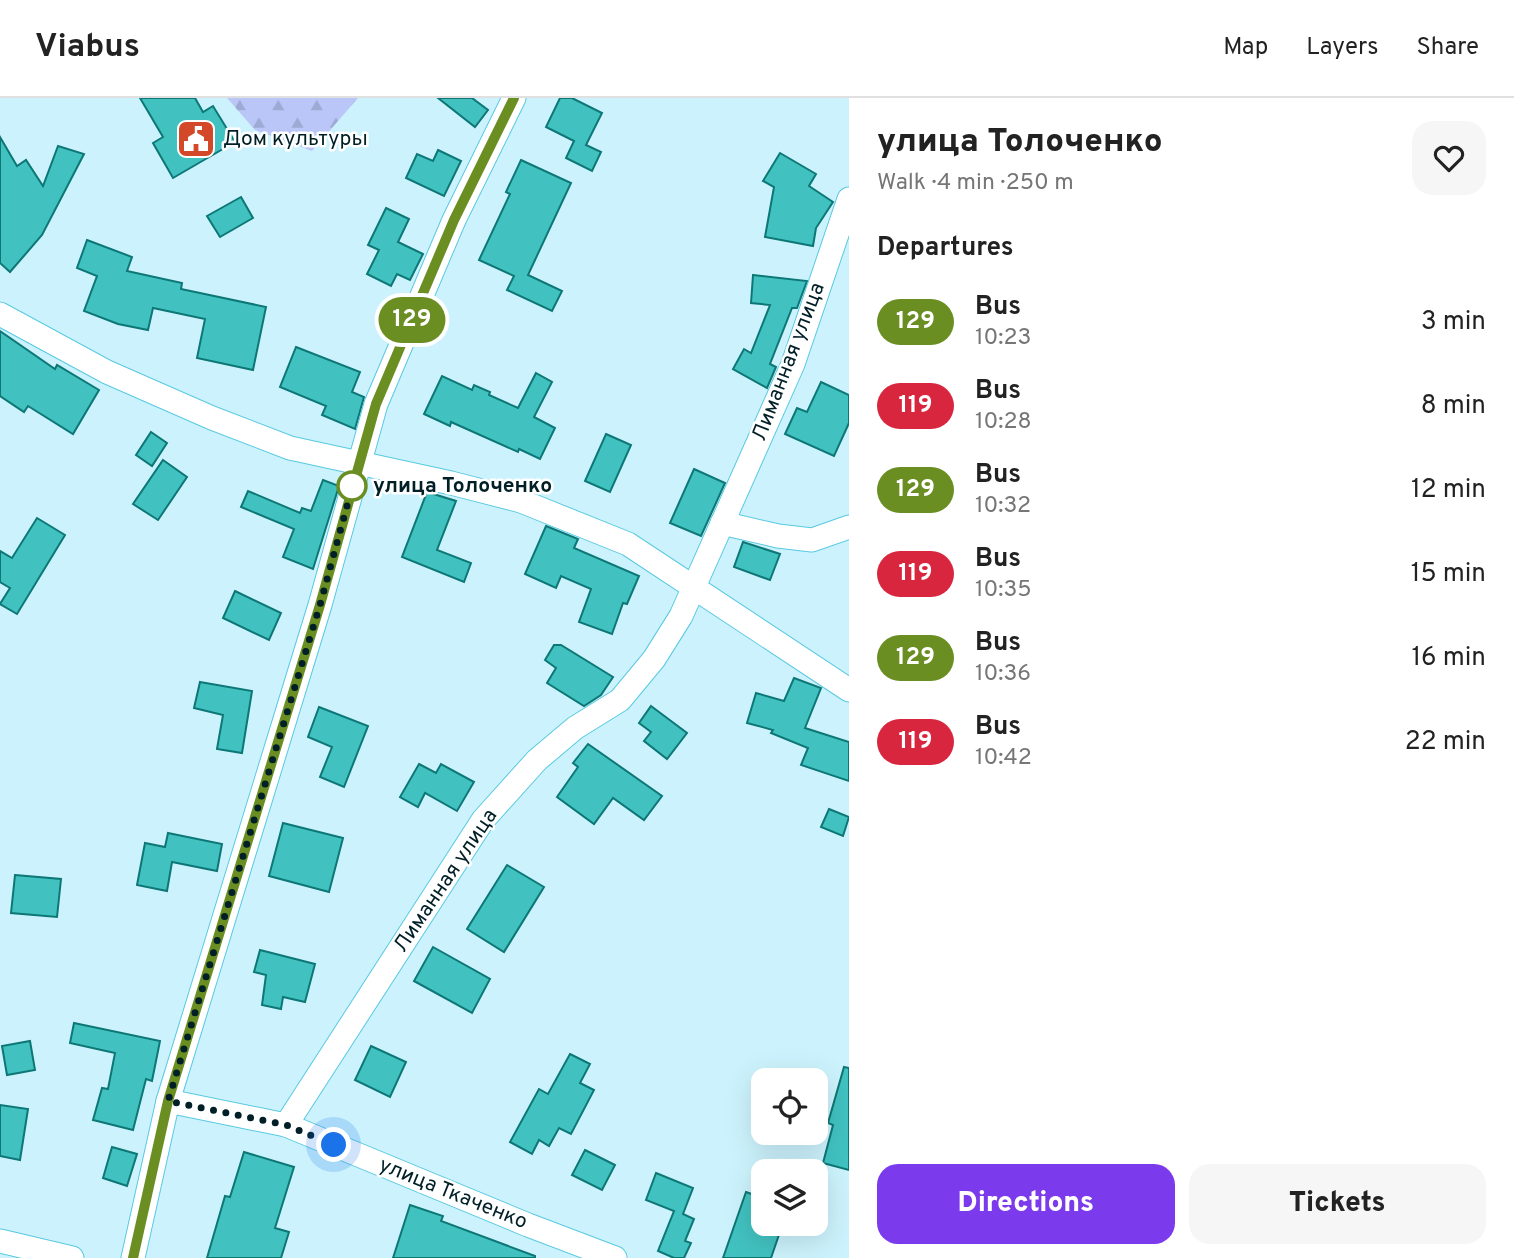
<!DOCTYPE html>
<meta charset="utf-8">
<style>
:root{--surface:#fff;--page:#f6f6f6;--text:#222;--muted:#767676;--line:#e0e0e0;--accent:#7c3aed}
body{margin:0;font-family:Overpass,sans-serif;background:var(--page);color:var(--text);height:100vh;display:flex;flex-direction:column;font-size:26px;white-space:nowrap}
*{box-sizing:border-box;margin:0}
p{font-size:23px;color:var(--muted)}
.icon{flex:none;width:38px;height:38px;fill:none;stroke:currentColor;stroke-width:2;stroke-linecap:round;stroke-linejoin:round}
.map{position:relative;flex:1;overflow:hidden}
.side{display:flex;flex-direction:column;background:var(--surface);width:665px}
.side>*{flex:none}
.badge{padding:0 14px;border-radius:23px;font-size:24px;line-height:46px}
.tools{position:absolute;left:751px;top:970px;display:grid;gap:14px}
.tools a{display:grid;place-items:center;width:77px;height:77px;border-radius:14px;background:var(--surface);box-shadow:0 7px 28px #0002;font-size:35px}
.you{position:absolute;width:35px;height:35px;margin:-18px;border:5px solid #fff;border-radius:50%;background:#1a73e8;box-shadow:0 0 0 10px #1a73e833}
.map>.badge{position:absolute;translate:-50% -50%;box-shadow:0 0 0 4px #fff}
h2{padding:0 28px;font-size:26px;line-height:63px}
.round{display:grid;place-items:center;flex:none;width:74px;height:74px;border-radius:21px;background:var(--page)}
.head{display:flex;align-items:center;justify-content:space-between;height:119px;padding:0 28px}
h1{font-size:33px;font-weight:800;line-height:52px}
.primary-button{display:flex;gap:14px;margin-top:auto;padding:14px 28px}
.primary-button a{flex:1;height:80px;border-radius:21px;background:var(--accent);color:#fff;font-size:28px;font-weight:800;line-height:80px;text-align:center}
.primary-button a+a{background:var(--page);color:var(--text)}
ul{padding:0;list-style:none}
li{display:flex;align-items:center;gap:21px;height:84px;padding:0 28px}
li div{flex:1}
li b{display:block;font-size:26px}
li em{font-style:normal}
li .badge{min-width:77px;font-weight:700;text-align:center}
header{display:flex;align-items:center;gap:42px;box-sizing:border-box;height:98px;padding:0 35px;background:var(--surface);border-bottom:2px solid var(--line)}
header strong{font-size:33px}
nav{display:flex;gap:38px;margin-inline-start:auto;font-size:24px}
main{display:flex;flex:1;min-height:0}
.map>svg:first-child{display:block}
.forest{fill:url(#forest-firs)}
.building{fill:#41c2c1;stroke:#0d7776;stroke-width:2}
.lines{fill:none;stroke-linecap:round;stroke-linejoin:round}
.street-casing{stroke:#58c9e1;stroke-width:25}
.street{stroke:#fff;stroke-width:23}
.line-casing{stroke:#fff;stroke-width:16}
.line{stroke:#6b8e23;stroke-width:10}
.walk{stroke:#001f27;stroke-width:7;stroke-dasharray:0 12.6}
.stop-dot{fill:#fff;stroke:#6b8e23;stroke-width:3.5}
.labels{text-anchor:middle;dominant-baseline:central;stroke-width:5;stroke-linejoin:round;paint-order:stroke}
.poi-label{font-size:21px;fill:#001f27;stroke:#fff;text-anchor:start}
.street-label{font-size:21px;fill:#001f27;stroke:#fff}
.stop-label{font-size:21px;font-weight:bold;fill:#001f27;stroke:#fff;text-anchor:start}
</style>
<header>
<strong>Viabus</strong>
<nav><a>Map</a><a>Layers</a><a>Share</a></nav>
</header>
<main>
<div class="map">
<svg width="849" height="1160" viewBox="0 0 849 1160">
<defs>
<pattern id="forest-firs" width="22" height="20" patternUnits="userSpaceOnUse" patternTransform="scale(1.75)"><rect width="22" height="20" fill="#bac6f7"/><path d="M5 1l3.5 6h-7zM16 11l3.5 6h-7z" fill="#9eaad4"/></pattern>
</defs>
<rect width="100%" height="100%" fill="#ccf3fd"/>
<polygon class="forest" points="227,0 358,0 312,53 255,32"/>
<g class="building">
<polygon points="140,0 195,0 203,14 213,8 235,44 173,80 153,45 163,39"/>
<polygon points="438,0 472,0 488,12 475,29"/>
<polygon points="560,0 572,0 602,15 586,47 601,54 592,73 566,60 574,43 546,29"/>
<polygon points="0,39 17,68 26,62 43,88 58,48 84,56 42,137 10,174 0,165"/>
<polygon points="438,52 461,63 444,98 406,80 417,56 433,63"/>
<polygon points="780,55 816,76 809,88 833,104 816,130 813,148 765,139 774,89 763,83"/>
<polygon points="521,62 571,85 528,177 562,193 552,213 507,192 514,178 479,162 510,96 506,94"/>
<polygon points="241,99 253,120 220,139 207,118"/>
<polygon points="386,110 409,121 398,144 423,156 410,182 397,176 391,188 367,176 379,152 368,147"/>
<polygon points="87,142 132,159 127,173 182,185 181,191 266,209 253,272 197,260 205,221 153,210 148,232 118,226 84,213 97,178 77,170"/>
<polygon points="753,177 807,183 797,210 792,210 770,266 776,269 767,290 733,271 744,251 751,255 770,207 751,205"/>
<polygon points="0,233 55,271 57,267 99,292 73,336 28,308 24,314 0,298"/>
<polygon points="296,249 360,274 352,294 364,299 355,331 322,317 326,308 280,289"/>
<polygon points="536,275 552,284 534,319 555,330 540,361 519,351 518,354 451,324 450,328 424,316 442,278 472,292 474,287 490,294 489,297 518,310"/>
<polygon points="821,284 849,297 849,325 834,358 785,336 797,310 807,314"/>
<polygon points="151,334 167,345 152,368 136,357"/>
<polygon points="606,336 631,347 610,394 585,383"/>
<polygon points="163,362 187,379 158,422 133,406"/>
<polygon points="694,371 725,385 701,438 670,425"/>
<polygon points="323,382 339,388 313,471 283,459 294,431 241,409 248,393 300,415 302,410 311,413"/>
<polygon points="427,394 456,403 437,452 471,465 464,484 402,459"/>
<polygon points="37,420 65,437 17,516 0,506 10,490 0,484 0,453 12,460"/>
<polygon points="546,428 578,441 574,450 639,478 627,506 623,505 612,536 579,524 591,491 561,478 556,490 525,476"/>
<polygon points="743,444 780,456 770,482 734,469"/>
<polygon points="235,493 281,515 269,542 223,520"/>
<polygon points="554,547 561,547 613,579 601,597 584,608 547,585 556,570 545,562"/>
<polygon points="794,580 821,590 805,630 849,644 849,683 801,667 808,650 771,635 773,632 747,625 756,595 784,603"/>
<polygon points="200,584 252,593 242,655 217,651 223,617 194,610"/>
<polygon points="651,608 687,635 667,661 644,643 651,634 639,625"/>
<polygon points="319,609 368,628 344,689 320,679 332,649 308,639"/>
<polygon points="588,646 662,698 644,722 613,700 594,726 557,699 578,669 573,665"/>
<polygon points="419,666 436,675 441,666 474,684 457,713 425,695 418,709 400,699"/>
<polygon points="829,711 849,719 843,738 821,729"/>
<polygon points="283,725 343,740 329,794 269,778"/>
<polygon points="168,735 222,746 217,773 172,764 167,793 137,787 145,745 165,749"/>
<polygon points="507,767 544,789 504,854 467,831"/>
<polygon points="15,777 61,781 57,819 11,815"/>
<polygon points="433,849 490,881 472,915 414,883"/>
<polygon points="260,852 315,866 305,904 283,899 281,911 262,907 266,877 254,874"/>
<polygon points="74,925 160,943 152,983 146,981 133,1032 93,1022 102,990 108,991 115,955 70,945"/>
<polygon points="30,943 35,972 7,977 2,948"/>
<polygon points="371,948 406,964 390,999 355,982"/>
<polygon points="570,956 590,966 580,985 594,992 571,1036 559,1030 549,1048 539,1042 532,1056 510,1044 539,991 548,996"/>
<polygon points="844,969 849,970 849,1072 823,1065 833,1027 828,1025"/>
<polygon points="0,1007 28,1011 20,1062 0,1058"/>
<polygon points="112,1049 137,1056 127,1088 103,1080"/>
<polygon points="585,1052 615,1067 602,1092 572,1077"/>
<polygon points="244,1054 294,1069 275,1130 289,1134 281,1160 207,1160 225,1098 230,1099"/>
<polygon points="656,1075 693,1090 683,1116 694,1121 685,1143 691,1145 684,1160 674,1160 658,1153 674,1113 646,1102"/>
<polygon points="746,1094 763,1100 763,1125 783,1125 771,1160 723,1160"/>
<polygon points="410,1107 443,1118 441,1123 535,1158 535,1160 393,1160"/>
</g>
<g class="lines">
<defs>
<g id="street">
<polyline points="0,216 107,274 212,320 290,350 451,385 521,403 628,446 849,592"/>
<polyline points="722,425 778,438 812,442 849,429"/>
<polyline points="168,1003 286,1027 528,1127 615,1160"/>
<polyline points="286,1027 483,722 537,662 575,630 620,602 654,561 681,518 793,266 849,101"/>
<polyline points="0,1143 72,1160"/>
<polyline points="133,1160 168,1003 320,507 376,306 454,122 514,0"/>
</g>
</defs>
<use href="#street" class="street-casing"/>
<use href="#street" class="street"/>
</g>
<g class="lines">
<defs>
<polyline id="line" points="133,1160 168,1003 320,507 376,306 454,122 514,0"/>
</defs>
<use href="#line" class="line-casing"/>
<use href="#line" class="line"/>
<polyline class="walk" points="334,1047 286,1027 168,1003 320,507 353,386 352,388"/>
</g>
<defs>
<symbol id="civic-square" viewBox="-11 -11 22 22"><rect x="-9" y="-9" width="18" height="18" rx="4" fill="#d24828" stroke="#fff"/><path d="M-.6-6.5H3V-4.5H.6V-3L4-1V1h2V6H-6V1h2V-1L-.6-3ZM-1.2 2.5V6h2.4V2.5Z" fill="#fff"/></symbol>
</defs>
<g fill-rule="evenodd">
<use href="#civic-square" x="174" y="19" width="44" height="44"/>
</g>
<circle class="stop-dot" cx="352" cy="388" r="14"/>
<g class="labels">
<g class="poi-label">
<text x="223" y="41">Дом культуры</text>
</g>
<g class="street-label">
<text transform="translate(789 264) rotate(-69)">Лиманная улица</text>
<text transform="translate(446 783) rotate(-56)">Лиманная улица</text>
<text transform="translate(453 1096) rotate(22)">улица Ткаченко</text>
</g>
<g class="stop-label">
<text x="373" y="388">улица Толоченко</text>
</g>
</g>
</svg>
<div class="tools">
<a><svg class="icon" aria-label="locate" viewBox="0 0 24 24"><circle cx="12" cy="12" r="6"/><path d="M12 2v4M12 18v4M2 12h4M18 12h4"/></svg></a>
<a><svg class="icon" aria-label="layers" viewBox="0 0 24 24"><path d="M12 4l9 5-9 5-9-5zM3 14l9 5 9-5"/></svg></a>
</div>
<div class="you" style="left:334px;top:1047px"></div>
<b class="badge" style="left:412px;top:222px;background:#6b8e23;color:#fff">129</b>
</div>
<section class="side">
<div class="head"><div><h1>улица Толоченко</h1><p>Walk · 4 min · 250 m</p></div><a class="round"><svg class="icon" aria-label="heart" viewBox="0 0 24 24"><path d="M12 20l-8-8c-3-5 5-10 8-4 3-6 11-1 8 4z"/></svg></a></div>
<h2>Departures</h2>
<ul>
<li><span class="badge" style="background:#6b8e23;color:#fff">129</span><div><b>Bus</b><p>10:23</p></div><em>3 min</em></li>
<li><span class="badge" style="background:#d7263d;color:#fff">119</span><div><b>Bus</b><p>10:28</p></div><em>8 min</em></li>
<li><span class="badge" style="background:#6b8e23;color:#fff">129</span><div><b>Bus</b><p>10:32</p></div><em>12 min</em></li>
<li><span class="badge" style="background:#d7263d;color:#fff">119</span><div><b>Bus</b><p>10:35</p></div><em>15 min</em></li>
<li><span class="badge" style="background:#6b8e23;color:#fff">129</span><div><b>Bus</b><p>10:36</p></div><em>16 min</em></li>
<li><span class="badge" style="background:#d7263d;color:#fff">119</span><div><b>Bus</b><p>10:42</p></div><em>22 min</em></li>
</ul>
<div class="primary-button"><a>Directions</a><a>Tickets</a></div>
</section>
</main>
